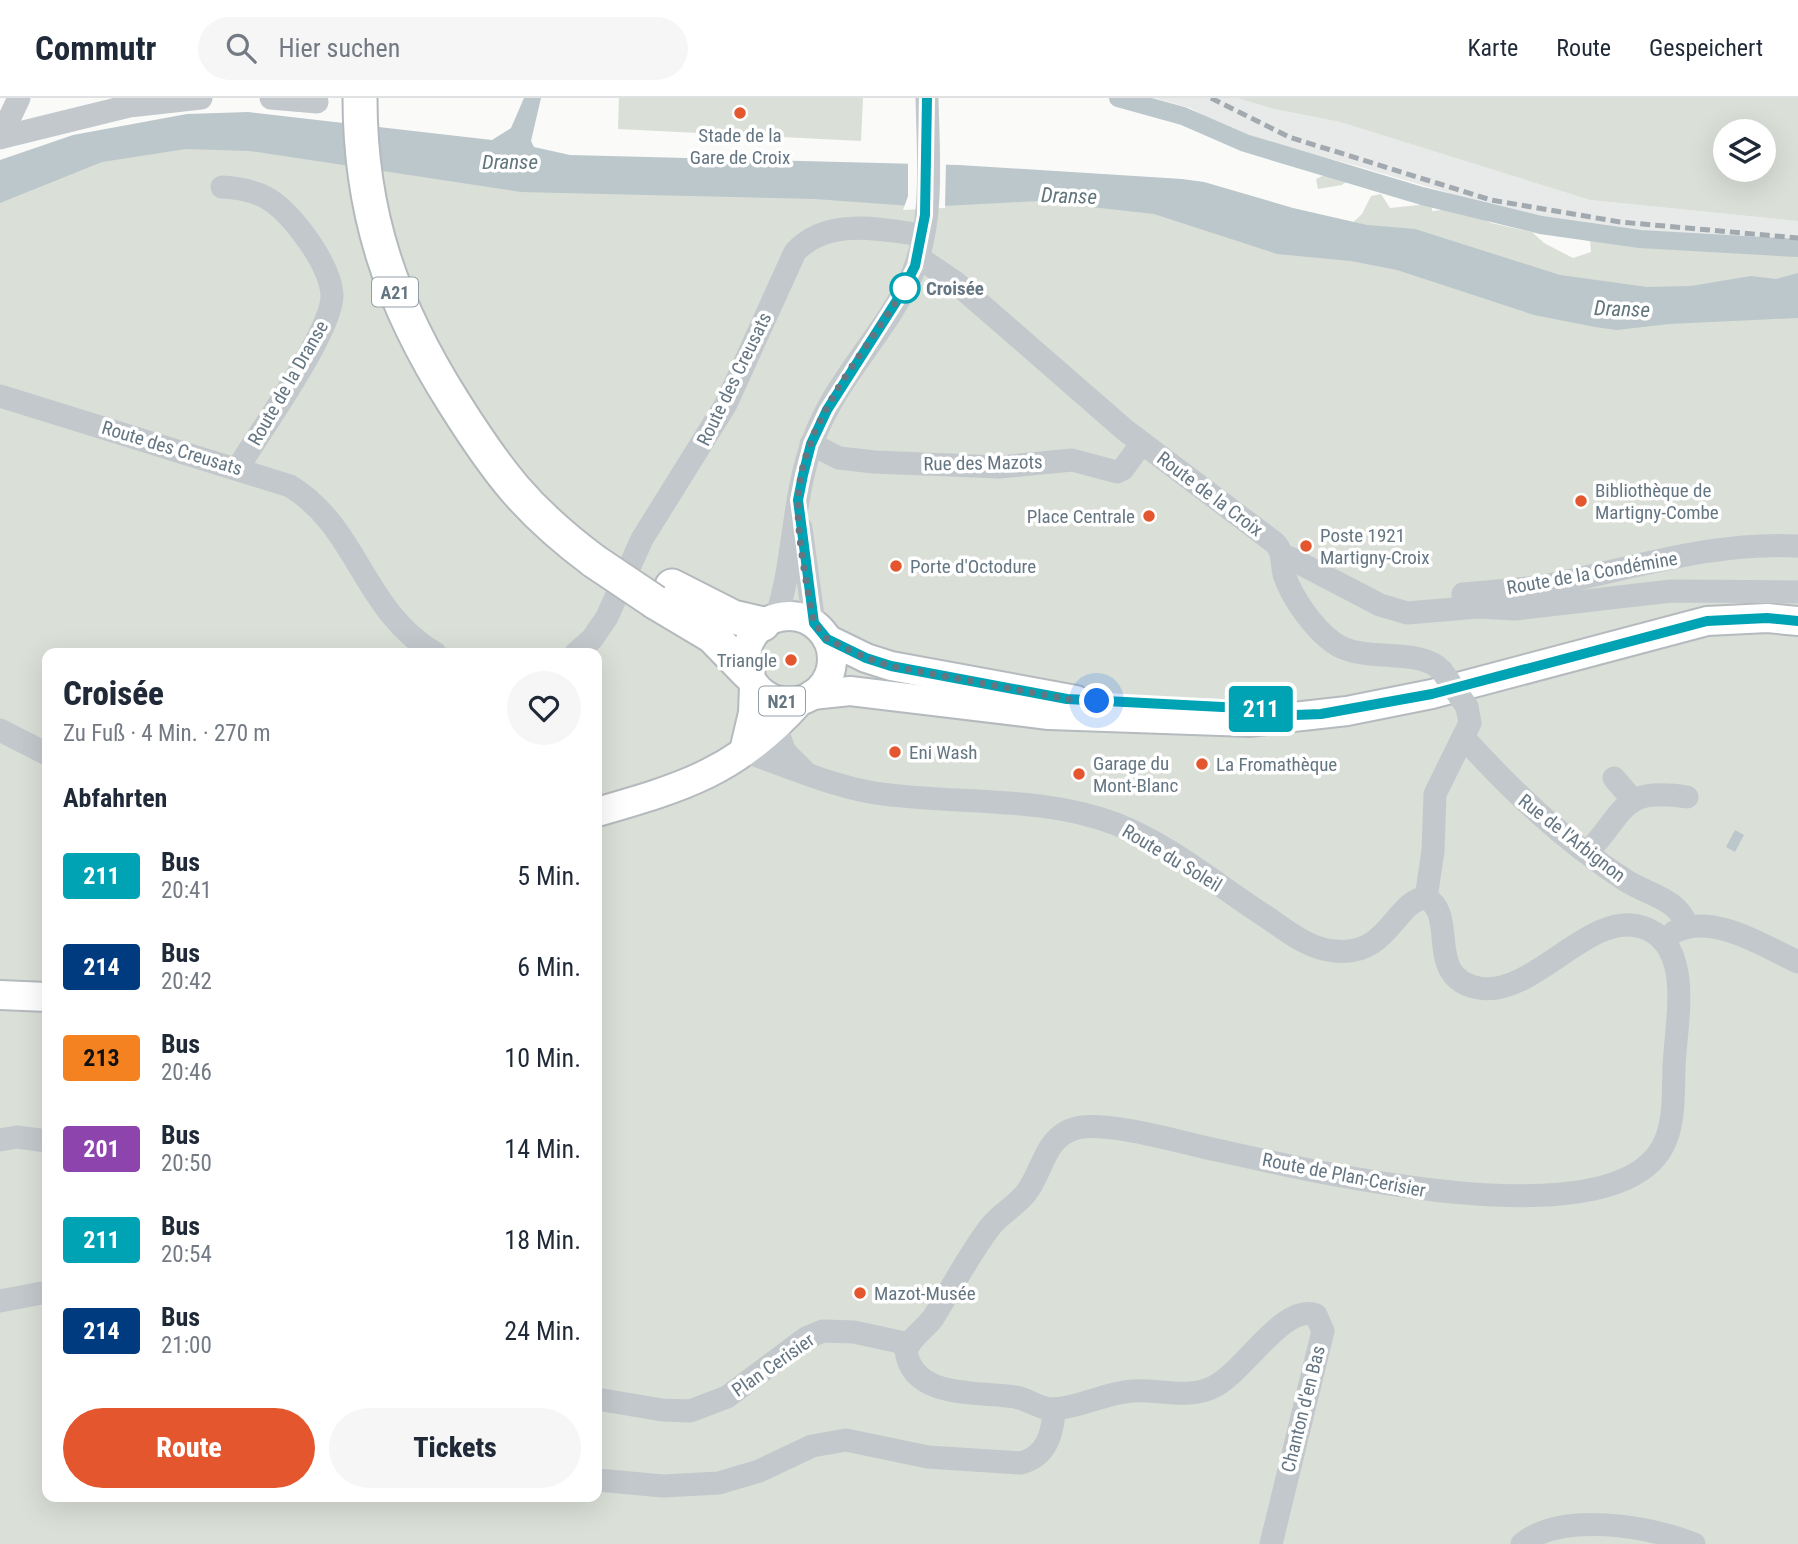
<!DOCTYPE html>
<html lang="de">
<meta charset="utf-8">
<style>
:root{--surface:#fff;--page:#f6f6f7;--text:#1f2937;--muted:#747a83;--line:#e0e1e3;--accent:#e4572e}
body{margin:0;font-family:"Roboto Condensed",sans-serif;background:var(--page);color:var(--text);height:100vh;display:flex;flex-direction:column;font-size:26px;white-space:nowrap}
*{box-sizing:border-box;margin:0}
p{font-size:23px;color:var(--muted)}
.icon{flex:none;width:38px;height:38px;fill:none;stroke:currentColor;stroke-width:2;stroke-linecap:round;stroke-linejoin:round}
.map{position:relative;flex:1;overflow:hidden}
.drawer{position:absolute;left:42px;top:550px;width:560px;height:854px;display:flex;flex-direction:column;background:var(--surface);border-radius:14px;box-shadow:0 7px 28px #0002}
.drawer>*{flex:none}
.badge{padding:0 14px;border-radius:5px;font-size:24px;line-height:46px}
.fabs{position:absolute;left:1713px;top:21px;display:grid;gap:14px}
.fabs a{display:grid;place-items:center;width:63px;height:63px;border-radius:50%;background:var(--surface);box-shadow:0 7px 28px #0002;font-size:35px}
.you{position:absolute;width:35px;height:35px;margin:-18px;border:5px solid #fff;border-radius:50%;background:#1a73e8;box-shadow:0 0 0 10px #1a73e833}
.map>.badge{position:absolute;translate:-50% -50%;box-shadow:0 0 0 4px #fff}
h2{padding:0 21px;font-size:26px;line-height:63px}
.round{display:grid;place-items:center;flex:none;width:74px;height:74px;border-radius:37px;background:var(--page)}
.summary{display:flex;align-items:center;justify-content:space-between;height:119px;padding:0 21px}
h1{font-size:33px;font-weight:800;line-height:52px}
.cta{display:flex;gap:14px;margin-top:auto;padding:14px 21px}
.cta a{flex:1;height:80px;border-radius:42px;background:var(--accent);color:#fff;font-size:28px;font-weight:800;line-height:80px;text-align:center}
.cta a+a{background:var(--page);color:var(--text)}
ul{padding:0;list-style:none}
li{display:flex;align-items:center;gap:21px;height:91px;padding:0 21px}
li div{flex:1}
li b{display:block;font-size:26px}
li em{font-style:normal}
li .badge{min-width:77px;font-weight:700;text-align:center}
header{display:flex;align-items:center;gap:42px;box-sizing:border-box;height:98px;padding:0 35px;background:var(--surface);border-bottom:2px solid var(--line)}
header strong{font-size:33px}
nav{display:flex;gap:38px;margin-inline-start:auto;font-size:24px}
.search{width:490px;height:63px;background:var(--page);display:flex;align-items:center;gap:18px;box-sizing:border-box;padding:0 24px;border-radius:38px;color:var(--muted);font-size:26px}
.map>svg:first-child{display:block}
.built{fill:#e8e9e9}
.green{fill:#dadfd7;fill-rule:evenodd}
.water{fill:#bbc7cb}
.pier{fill:#fafaf8}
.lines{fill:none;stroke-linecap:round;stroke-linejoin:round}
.canal{stroke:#bbc7cb;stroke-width:18}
.major-casing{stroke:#b5babe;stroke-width:32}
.highway-casing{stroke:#b4b9bd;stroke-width:37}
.minor{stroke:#c3c8cc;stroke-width:23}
.major{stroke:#fff;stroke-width:28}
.highway{stroke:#fff;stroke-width:33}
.rail{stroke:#a2aab0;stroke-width:5;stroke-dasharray:10 5;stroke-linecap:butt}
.highway-bridge-casing{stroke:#b4b9bd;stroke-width:37;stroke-linecap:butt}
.minor-bridge{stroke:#c3c8cc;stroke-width:23}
.highway-bridge{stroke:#fff;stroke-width:33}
.line-casing{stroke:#fff;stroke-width:16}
.line{stroke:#00a3b4;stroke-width:10}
.walk{stroke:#657683;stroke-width:7;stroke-dasharray:0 12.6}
.poi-dot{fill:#e4572e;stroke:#fff;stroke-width:2.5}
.stop-dot{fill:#fff;stroke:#00a3b4;stroke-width:3.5}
.labels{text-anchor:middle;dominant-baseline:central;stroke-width:7;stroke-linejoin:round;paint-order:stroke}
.shield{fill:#fff;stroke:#939fa8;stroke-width:2}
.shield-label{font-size:18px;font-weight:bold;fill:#657683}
.poi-label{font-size:19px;fill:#657683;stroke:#fff;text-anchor:start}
.stop-label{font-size:19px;font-weight:bold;fill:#657683;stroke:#fff;text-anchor:start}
.street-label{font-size:19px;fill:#657683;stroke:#fff}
.water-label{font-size:21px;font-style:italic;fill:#60757c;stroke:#fff}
</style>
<header>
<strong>Commutr</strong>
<div class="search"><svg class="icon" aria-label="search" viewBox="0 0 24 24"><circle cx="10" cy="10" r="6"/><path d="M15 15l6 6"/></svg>Hier suchen</div>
<nav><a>Karte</a><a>Route</a><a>Gespeichert</a></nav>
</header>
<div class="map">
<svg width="1798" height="1446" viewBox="0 0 1798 1446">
<rect width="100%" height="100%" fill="#fafaf8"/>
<polygon class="built" points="1154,0 1237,0 1274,11 1340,24 1590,102 1798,123 1798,155 1632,149 1357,68 1281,48 1250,43 1190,10"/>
<g class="green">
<polygon points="619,0 863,0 861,43 618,31"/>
<path d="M 1237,0 L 1798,0 L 1798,123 L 1590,102 L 1340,24 L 1274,11 ZM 1726,33 L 1764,33 L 1764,72 L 1726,72 Z"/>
<path d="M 157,41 L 629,82 L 1160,99 L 1661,224 L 1798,210 L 1798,1446 L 0,1446 L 0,88 ZM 47,555 L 597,555 L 597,1398 L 47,1398 Z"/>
<polygon points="1333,63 1349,71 1428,93 1432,98 1432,113 1461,110 1491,125 1532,134 1544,145 1573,160 1591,154 1590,143 1564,136 1562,130 1632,149 1798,155 1798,193 1602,196 1348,129 1362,116 1371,98 1381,96 1390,110 1419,107 1422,104 1384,86 1354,78 1342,87 1318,91 1316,81 1331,74 1328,64"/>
</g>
<g class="water">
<polygon points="524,0 541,0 531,43 534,49 570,57 959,67 1182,81 1204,84 1293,110 1367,127 1415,131 1560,177 1647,189 1691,188 1751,178 1776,181 1798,175 1798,220 1669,226 1617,232 1595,229 1534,217 1397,172 1351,163 1277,156 1154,116 1038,103 925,109 815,101 521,94 250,53 186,51 102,64 0,105 0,62 73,37 187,16 248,14 492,42 511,30"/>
<polygon points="1735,732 1744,737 1735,754 1726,749"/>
</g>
<polygon class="pier" points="908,62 946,63 945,110 903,112 908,98"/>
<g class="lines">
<polyline class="canal" points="1118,0 1183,18 1245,45 1422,98 1541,127 1640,141 1798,150"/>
<defs>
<g id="major">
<circle cx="789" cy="561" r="43"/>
<polyline points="827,541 866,560 891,568 1076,602"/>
<polyline points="812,597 850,593 1049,617 1249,624 1347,613 1432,596 1707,523 1767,520 1798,523"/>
<polyline points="744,653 753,615 754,587"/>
<path d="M 597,714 C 684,689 738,673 800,603"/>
<polyline points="0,897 47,899"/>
</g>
<g id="highway">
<path d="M 360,0 C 360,117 392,207 454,305 C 498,375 527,413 594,463"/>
<polyline points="672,488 733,519 763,526"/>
<polyline points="655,504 712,538 748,575"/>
</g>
</defs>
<use href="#major" class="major-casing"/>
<use href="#highway" class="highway-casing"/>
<g class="minor">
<polyline points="271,0 317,4"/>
<polyline points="3,39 129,8 201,0"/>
<polyline points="0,40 19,0"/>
<path d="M 222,89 C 259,91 276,101 299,130 C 313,148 330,173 332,196 C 334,231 258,336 238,370"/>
<path d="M 918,159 L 955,184 L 1125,332 L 1275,445 C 1284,455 1281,464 1284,476 C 1292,500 1313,530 1334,545 C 1363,566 1420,548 1442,573"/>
<path d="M 0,298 L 290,388 C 358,429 363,513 435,555"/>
<polyline points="811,346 839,360 874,364 999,369 1072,362 1117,374 1123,371 1142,345"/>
<polyline points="801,430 814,525"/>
<polyline points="1282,458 1290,460 1380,507 1407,515 1478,509 1515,511 1671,493 1798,494"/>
<path d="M 1463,496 C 1491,493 1521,492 1549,487 C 1631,471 1714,443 1798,448"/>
<path d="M 776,520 C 795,462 792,400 813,343 C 835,282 884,237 911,179 C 935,126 928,56 927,0"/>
<path d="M 576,555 L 592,541 L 607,519 L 642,441 L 726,306 L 795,154 C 827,119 880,131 922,137"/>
<polyline points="776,630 785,654 804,673"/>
<polyline points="0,632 47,656"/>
<path d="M 1463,639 C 1512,693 1563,742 1625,782 C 1648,797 1678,800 1687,828"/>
<path d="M 744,653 C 786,668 832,688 875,695 C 954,707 1041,697 1116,726 C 1170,747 1217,787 1265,818 C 1286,832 1308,851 1335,853 C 1389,859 1396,801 1426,800"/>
<polyline points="1614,680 1632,701"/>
<path d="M 1588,754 C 1627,712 1621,689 1687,699"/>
<path d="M 1674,834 C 1713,814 1763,848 1798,864"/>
<polyline points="0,1042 17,1039 47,1043"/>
<polyline points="0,1203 47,1194"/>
<polyline points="597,1301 662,1312 690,1313 727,1299 806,1240 823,1233 854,1234 909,1246"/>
<path d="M 597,1382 L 663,1388 L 719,1385 L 759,1373 L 812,1348 L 846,1342 L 928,1359 L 1020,1365 C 1047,1359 1053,1335 1054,1311"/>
<path d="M 1271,1446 L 1323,1233 L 1316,1217 C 1283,1204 1242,1278 1211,1290 C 1187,1301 1158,1291 1132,1293 C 1105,1295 1081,1309 1055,1311 C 1040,1312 1029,1301 1015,1299 C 980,1293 913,1302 906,1253 C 911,1239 924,1232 933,1220 C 952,1190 968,1158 990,1129 C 1000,1116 1016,1108 1026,1095 C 1044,1072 1044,1038 1077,1030 C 1105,1023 1173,1042 1203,1049 C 1292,1068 1611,1149 1663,1048 C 1675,1025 1673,996 1674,970 C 1675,928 1696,846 1642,829 C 1589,812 1533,900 1479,890 C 1423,880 1459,817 1426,800 L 1433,753 L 1435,696 L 1470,625 L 1467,609"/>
<path d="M 1522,1446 C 1562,1413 1648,1428 1694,1446"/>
</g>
<use href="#major" class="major"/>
<use href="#highway" class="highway"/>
<polyline class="rail" points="1211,0 1289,39 1491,102 1620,124 1798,140"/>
<defs>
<polyline id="highway-bridge" points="594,463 655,504"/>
</defs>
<use href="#highway-bridge" class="highway-bridge-casing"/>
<polyline class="minor-bridge" points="1442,573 1467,609"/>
<use href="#highway-bridge" class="highway-bridge"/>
</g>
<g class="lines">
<defs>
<polyline id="line" points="927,0 925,117 915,168 901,196 827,312 811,346 803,377 798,402 814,525 827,541 866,560 891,568 1067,601 1261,611 1295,617 1321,616 1432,596 1707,523 1767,520 1798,523"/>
</defs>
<use href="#line" class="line-casing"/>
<use href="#line" class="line"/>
<path class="walk" d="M 905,190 L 906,187 C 867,254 802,320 798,402 C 797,440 807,488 814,525 L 827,541 L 866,560 L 891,568 L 1067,601 L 1097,603"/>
</g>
<g class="poi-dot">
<circle cx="740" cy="15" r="7"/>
<circle cx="1581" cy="403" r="7"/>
<circle cx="1149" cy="418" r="7"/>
<circle cx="1306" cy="448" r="7"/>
<circle cx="896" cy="468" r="7"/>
<circle cx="791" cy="562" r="7"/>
<circle cx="895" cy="654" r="7"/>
<circle cx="1202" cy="666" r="7"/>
<circle cx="1079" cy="676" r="7"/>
<circle cx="860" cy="1195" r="7"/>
</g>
<circle class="stop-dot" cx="905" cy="190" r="14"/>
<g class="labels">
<g class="shield">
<rect x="372" y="179.5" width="46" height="29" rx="5"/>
<rect x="759" y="588.5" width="46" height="29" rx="5"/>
</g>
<g class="shield-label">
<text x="395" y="194">A21</text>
<text x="782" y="603">N21</text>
</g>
<g class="poi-label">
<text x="740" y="37" text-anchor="middle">Stade de la<tspan x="740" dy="22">Gare de Croix</tspan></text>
<text x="1595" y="392">Bibliothèque de<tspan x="1595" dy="22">Martigny-Combe</tspan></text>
<text x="1135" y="418" text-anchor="end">Place Centrale</text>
<text x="1320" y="437">Poste 1921<tspan x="1320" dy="22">Martigny-Croix</tspan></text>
<text x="910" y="468">Porte d'Octodure</text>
<text x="777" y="562" text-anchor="end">Triangle</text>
<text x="909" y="654">Eni Wash</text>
<text x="1093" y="665">Garage du<tspan x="1093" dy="22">Mont-Blanc</tspan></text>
<text x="1216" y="666">La Fromathèque</text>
<text x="874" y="1195">Mazot-Musée</text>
</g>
<g class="stop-label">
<text x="926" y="190">Croisée</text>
</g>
<g class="street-label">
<text transform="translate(734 281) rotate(-64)">Route des Creusats</text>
<text transform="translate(288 285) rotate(-60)">Route de la Dranse</text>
<text transform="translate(172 350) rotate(17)">Route des Creusats</text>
<text transform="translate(983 365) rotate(-1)">Rue des Mazots</text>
<text transform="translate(1210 396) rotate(37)">Route de la Croix</text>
<text transform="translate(1592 475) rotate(-10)">Route de la Condémine</text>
<text transform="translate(1572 740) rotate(38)">Rue de l'Arbignon</text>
<text transform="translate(1172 760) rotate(31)">Route du Soleil</text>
<text transform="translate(1344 1077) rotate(11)">Route de Plan-Cerisier</text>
<text transform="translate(773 1267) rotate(-35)">Plan Cerisier</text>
<text transform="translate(1303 1311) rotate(-76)">Chanton d'en Bas</text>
</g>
<g class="water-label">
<text x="510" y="64">Dranse</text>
<text transform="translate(1069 98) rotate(2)">Dranse</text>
<text transform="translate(1622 211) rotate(2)">Dranse</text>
</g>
</g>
</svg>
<div class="fabs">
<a><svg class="icon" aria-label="layers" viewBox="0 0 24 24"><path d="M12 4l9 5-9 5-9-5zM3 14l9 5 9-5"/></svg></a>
</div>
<div class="you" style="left:1097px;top:603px"></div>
<b class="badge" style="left:1261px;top:611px;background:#00a3b4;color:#fff">211</b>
<section class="drawer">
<div class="summary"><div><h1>Croisée</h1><p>Zu Fuß · 4 Min. · 270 m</p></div><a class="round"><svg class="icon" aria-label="heart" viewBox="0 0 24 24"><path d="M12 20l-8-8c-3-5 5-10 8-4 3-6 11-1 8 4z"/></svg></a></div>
<h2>Abfahrten</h2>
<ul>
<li><span class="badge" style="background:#00a3b4;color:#fff">211</span><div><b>Bus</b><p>20:41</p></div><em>5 Min.</em></li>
<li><span class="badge" style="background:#003b80;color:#fff">214</span><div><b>Bus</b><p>20:42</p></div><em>6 Min.</em></li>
<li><span class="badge" style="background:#f58220;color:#111">213</span><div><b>Bus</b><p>20:46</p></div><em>10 Min.</em></li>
<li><span class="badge" style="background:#8e44ad;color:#fff">201</span><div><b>Bus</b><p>20:50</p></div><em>14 Min.</em></li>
<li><span class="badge" style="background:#00a3b4;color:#fff">211</span><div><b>Bus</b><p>20:54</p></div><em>18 Min.</em></li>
<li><span class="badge" style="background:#003b80;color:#fff">214</span><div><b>Bus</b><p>21:00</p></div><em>24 Min.</em></li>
</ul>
<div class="cta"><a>Route</a><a>Tickets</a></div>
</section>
</div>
